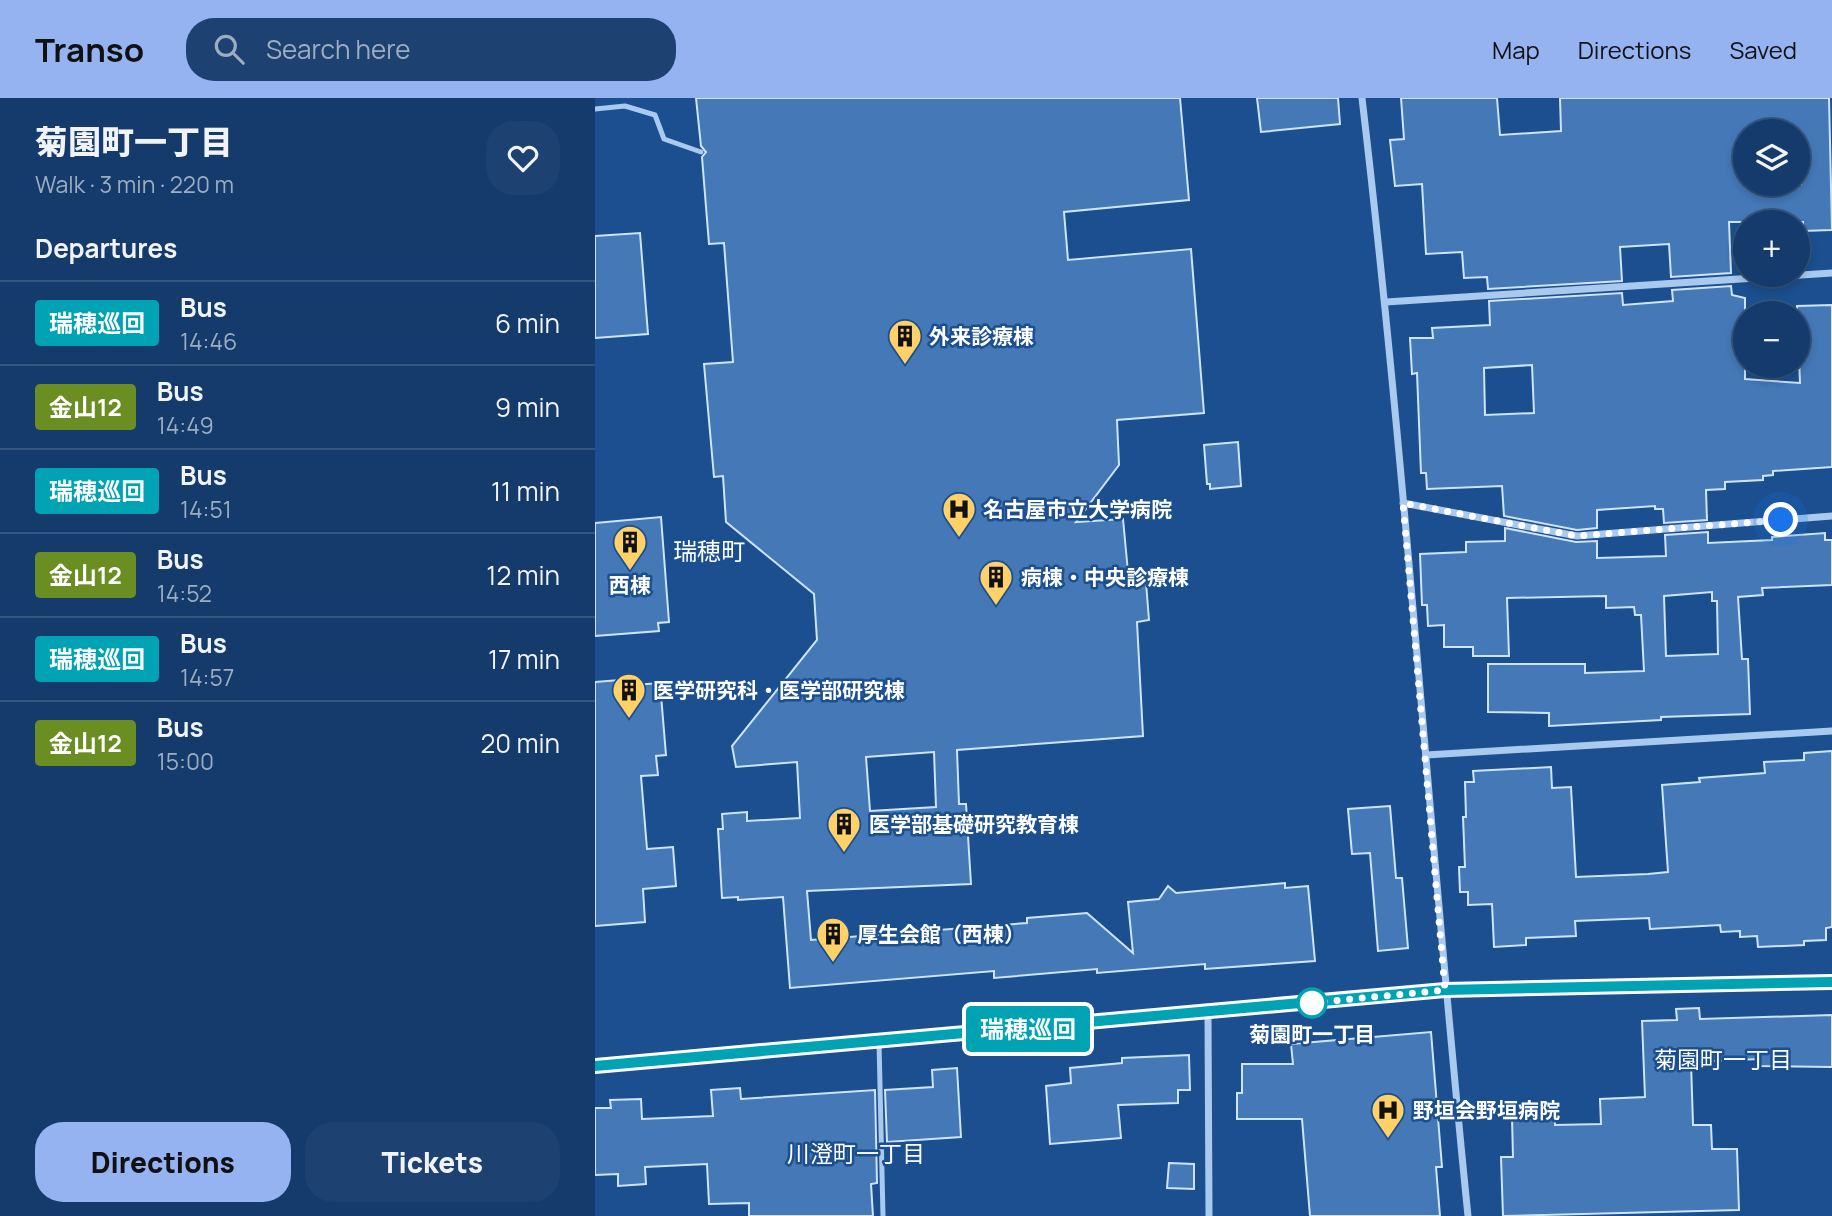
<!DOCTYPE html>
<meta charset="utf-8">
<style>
:root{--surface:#143b6b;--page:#1d4271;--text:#f1f3f6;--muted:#9dadc1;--line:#33557e;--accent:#95b2f1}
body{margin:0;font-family:Manrope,"Noto Sans JP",sans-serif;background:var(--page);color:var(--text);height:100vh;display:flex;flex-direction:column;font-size:26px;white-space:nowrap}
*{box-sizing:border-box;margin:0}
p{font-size:23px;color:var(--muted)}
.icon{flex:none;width:38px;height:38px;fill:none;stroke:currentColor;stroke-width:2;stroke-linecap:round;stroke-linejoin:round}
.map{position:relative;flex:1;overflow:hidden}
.sheet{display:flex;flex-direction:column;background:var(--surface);width:595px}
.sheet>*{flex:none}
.badge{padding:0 14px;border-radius:5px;font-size:24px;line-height:46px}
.controls{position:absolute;left:1138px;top:21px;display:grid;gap:14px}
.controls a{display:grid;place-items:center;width:77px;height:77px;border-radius:50%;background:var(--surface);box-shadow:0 4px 10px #0003,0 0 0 2px var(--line);font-size:35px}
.you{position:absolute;width:35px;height:35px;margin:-18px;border:5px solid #fff;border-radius:50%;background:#1a73e8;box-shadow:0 0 0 10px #1a73e833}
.map>.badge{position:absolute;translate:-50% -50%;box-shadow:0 0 0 4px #fff}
h2{padding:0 35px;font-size:26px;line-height:63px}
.round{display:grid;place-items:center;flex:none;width:74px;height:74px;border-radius:28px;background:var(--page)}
.summary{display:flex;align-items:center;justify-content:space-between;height:119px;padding:0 35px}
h1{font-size:33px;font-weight:800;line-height:52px}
.button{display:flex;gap:14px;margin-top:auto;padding:14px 35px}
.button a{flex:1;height:80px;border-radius:28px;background:var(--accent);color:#111;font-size:28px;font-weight:800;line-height:80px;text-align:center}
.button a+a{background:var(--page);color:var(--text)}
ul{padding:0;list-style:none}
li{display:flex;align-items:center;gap:21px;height:84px;padding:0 35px;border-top:2px solid var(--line)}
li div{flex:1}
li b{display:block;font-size:26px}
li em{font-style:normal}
li .badge{min-width:77px;font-weight:700;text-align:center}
header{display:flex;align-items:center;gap:42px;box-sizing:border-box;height:98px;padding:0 35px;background:var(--accent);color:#111}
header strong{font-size:33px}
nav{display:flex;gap:38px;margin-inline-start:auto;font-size:24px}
.search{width:490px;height:63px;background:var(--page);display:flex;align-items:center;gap:18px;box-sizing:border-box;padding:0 24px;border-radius:28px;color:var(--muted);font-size:26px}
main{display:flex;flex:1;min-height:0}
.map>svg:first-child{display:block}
.building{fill:#4478b7;stroke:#cfe3fa;stroke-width:2;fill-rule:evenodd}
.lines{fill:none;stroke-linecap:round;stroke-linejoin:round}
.service{stroke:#a9c9ee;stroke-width:5}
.minor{stroke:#a9c9ee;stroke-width:7}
.tertiary{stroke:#a9c9ee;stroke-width:12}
.line-casing{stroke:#fff;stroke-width:16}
.line{stroke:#00a3b4;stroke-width:10}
.walk{stroke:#fff;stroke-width:7;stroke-dasharray:0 12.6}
.stop-dot{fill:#fff;stroke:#00a3b4;stroke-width:3.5}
.labels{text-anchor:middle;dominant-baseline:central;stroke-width:5;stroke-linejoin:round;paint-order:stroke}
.poi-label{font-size:21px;font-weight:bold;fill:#fff;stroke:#1b4f8f;text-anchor:start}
.stop-label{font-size:21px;font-weight:bold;fill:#fff;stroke:#1b4f8f}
.neighbourhood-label{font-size:23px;fill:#fff;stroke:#1b4f8f}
.quarter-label{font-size:24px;fill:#fff;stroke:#1b4f8f}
</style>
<header>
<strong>Transo</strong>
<div class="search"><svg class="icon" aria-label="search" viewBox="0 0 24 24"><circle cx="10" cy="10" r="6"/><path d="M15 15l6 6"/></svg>Search here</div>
<nav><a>Map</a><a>Directions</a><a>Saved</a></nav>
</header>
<main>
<section class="sheet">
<div class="summary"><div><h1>菊園町一丁目</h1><p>Walk · 3 min · 220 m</p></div><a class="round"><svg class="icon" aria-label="heart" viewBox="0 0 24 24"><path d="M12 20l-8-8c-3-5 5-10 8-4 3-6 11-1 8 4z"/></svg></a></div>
<h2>Departures</h2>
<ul>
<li><span class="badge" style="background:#00a3b4;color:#fff">瑞穂巡回</span><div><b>Bus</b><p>14:46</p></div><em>6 min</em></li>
<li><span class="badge" style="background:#6b8e23;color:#fff">金山12</span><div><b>Bus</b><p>14:49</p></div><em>9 min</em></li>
<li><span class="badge" style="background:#00a3b4;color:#fff">瑞穂巡回</span><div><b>Bus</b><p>14:51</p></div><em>11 min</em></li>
<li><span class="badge" style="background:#6b8e23;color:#fff">金山12</span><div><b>Bus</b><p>14:52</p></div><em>12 min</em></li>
<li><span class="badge" style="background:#00a3b4;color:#fff">瑞穂巡回</span><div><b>Bus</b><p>14:57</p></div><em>17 min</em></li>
<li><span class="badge" style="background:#6b8e23;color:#fff">金山12</span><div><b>Bus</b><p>15:00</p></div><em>20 min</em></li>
</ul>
<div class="button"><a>Directions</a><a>Tickets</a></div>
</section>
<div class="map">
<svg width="1237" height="1118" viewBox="0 0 1237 1118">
<rect width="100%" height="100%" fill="#1b4f8f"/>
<g class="building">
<path d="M 101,0 L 585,0 L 594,102 L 469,114 L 473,162 L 596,151 L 609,315 L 522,322 L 524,367 L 481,424 L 528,421 L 533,474 L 550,472 L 554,522 L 542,524 L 548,638 L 362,652 L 364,706 L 371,706 L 376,786 L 212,793 L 216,842 L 432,825 L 432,820 L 492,815 L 538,855 L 533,804 L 564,801 L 573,788 L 581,795 L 690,785 L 690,790 L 713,788 L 720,863 L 610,871 L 610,866 L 502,875 L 502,871 L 399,880 L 399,873 L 195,890 L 188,799 L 143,802 L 143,799 L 127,800 L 123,731 L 128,731 L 127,716 L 152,714 L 152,723 L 205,720 L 202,664 L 141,669 L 137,648 L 222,542 L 219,496 L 131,424 L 128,378 L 119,379 L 109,266 L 138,264 L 129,145 L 114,146 L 107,59 L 111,54 L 106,48 ZM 339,654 L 341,709 L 275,713 L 271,659 Z"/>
<polygon points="662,0 743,0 745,26 666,34"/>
<path d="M 806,0 L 902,0 L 905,37 L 966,33 L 965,0 L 1234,0 L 1237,132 L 1208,133 L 1208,124 L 1134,124 L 1136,175 L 1076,179 L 1074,146 L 1025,149 L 1027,183 L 893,191 L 892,179 L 869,180 L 867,154 L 831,156 L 827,86 L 800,88 L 795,42 L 809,41 ZM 1150,33 L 1203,33 L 1206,86 L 1150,86 Z"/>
<polygon points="45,135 53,236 0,240 0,138"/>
<path d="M 1136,188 L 1137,197 L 1150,200 L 1150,281 L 1205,285 L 1202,208 L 1237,207 L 1237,369 L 1178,373 L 1178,377 L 1168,378 L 1168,382 L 1130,384 L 1130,391 L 1111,392 L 1112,422 L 1069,425 L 1068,411 L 1060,411 L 1060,408 L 1002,412 L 1002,430 L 982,432 L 909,418 L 907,388 L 832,391 L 831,375 L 826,375 L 822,275 L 817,276 L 815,240 L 838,240 L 837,230 L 895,227 L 894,203 L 1027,195 L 1028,207 L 1078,203 L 1077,192 ZM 937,267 L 939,315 L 890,317 L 889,270 Z"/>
<polygon points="643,344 646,388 615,391 615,386 612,386 609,347"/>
<polygon points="66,419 74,524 63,525 64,533 0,538 0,425"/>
<path d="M 910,430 L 981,444 L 1002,443 L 1002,460 L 1071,458 L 1070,437 L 1113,434 L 1113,445 L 1177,442 L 1177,439 L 1230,435 L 1230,442 L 1237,442 L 1237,487 L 1167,490 L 1168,497 L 1143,499 L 1147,561 L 1153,561 L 1155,616 L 1066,619 L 1066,622 L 954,628 L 954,615 L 893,614 L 893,566 L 990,566 L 990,575 L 1049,573 L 1046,517 L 1040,517 L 1039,509 L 1011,510 L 1011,498 L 912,500 L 914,558 L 878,558 L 878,549 L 849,549 L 849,527 L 833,528 L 832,507 L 827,507 L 825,456 L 871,454 L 871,444 L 910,443 ZM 1117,494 L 1117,503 L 1122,503 L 1123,556 L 1071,558 L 1069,498 Z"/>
<polygon points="37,581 38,587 65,585 71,657 61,658 63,677 46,678 52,751 78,749 81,788 48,791 50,824 0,828 0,584"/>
<polygon points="1237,653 1237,829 1231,830 1231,842 1209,843 1209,847 1163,849 1162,838 1145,839 1145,833 1126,834 1125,827 1055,831 1054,820 980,823 981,838 931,840 931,847 899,849 897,806 873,807 873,794 865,794 864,769 870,769 868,719 871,719 870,684 879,684 878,673 956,669 957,690 976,689 981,779 1053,776 1073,774 1067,687 1105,684 1104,680 1170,675 1169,664 1209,662 1209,655"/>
<polygon points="795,708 801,780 807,780 813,850 783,853 775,755 757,756 753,711"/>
<polygon points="1104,910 1105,921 1237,917 1237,969 1163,968 1163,961 1096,964 1098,1027 1116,1027 1117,1051 1142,1051 1144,1112 908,1118 906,1059 918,1059 917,1020 960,1019 960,1027 1006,1026 1005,1001 1050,999 1047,923 1082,922 1081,911"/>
<polygon points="836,934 847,1069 841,1069 845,1118 715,1118 707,1021 642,1021 642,995 647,995 647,966 698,966 696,946"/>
<polygon points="594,957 595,992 583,992 583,1005 523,1007 526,1040 455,1046 451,988 476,985 475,970 527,965 527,960"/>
<polygon points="362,970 366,1039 292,1044 290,992 338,989 337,972"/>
<polygon points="145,990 146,1001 280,992 282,1085 276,1086 278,1118 154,1118 154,1105 114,1106 112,1066 50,1069 51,1086 23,1088 23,1076 0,1077 0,1010 16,1010 15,1002 46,1001 47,1021 118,1018 116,992"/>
<polygon points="574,1065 599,1066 599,1091 572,1090"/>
</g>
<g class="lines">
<g class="service">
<polyline points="0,11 30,8 60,17 69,41 106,54"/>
<polyline points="284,944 288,1118"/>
</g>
<g class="minor">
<path d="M 767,0 C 811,372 835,746 873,1118"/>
<polyline points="791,204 1237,175"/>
<polyline points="808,405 982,438 1237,418"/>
<polyline points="831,657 1237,633"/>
<polyline points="613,915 614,1118"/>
</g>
<polyline class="tertiary" points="0,968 850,892 1237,884"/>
</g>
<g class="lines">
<defs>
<polyline id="line" points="0,968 850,892 1237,884"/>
</defs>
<use href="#line" class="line-casing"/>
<use href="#line" class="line"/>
<polyline class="walk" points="717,905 850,892 808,405 982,438 1186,422"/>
</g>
<defs>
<symbol id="building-pin" viewBox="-11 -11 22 30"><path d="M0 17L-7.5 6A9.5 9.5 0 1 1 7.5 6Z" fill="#ffd166" stroke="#1b4f8f"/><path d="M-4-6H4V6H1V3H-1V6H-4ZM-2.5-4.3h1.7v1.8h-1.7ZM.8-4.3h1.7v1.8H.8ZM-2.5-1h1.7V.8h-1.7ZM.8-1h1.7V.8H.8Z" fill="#111"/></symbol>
<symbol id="hospital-pin" viewBox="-11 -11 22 30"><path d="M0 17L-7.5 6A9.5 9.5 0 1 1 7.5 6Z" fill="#ffd166" stroke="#1b4f8f"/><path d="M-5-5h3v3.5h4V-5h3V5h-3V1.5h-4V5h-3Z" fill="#111"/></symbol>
</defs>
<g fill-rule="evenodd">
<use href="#building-pin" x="291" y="219" width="38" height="52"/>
<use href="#hospital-pin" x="345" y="392" width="38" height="52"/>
<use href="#building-pin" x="16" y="425" width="38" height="52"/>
<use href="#building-pin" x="382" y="460" width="38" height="52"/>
<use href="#building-pin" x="15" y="573" width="38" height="52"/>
<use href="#building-pin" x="230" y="707" width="38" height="52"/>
<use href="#building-pin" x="219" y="817" width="38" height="52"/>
<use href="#hospital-pin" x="774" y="993" width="38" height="52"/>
</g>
<circle class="stop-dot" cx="717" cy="905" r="14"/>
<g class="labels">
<g class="poi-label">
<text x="334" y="238">外来診療棟</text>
<text x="388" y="411">名古屋市立大学病院</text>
<text x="426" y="479">病棟・中央診療棟</text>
<text x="35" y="487" text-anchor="middle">西棟</text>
<text x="58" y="592">医学研究科・医学部研究棟</text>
<text x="274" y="726">医学部基礎研究教育棟</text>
<text x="262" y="836">厚生会館（西棟）</text>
<text x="818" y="1012">野垣会野垣病院</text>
</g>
<g class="stop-label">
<text x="717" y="936">菊園町一丁目</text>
</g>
<g class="neighbourhood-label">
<text x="1128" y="961">菊園町一丁目</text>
<text x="261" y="1055">川澄町一丁目</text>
</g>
<g class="quarter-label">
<text x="114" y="452">瑞穂町</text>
</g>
</g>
</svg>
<div class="controls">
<a><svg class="icon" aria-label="layers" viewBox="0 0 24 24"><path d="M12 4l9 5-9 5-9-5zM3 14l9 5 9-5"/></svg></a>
<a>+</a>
<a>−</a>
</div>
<div class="you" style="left:1186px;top:422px"></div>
<b class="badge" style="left:433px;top:931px;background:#00a3b4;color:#fff">瑞穂巡回</b>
</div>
</main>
